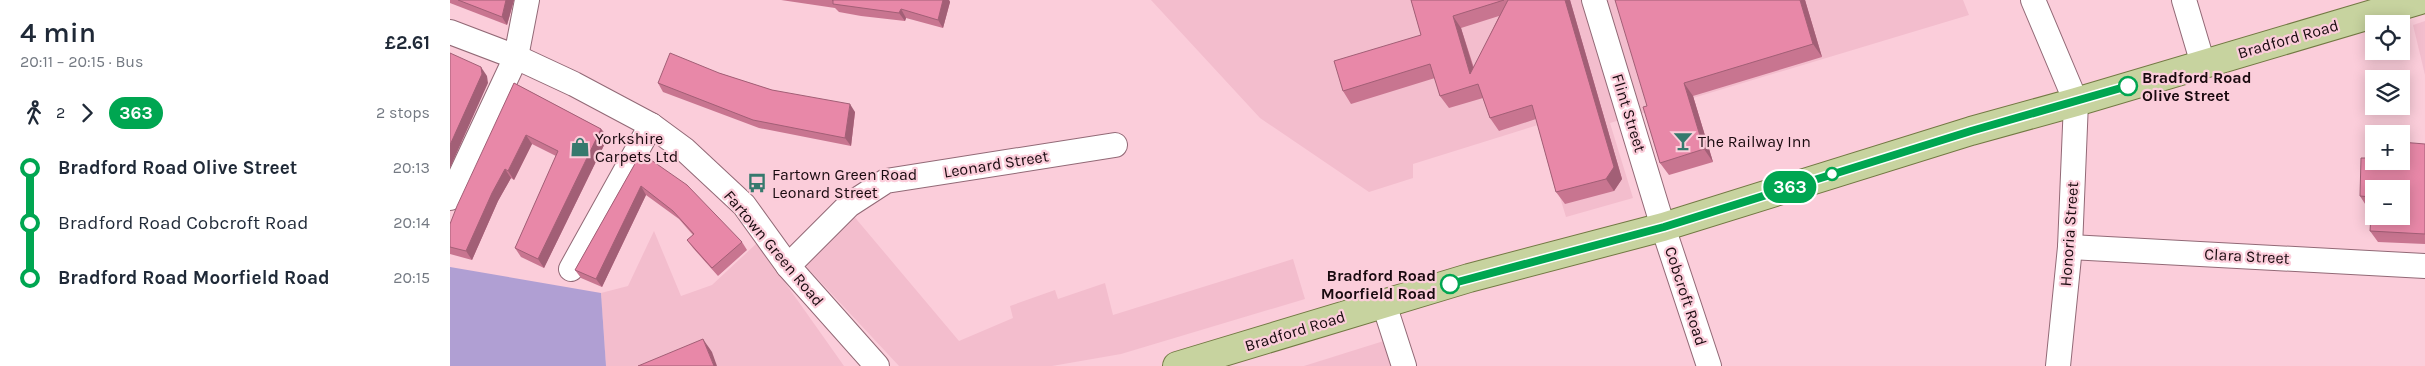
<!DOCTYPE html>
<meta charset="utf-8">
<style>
:root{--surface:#fff;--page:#f6f6f7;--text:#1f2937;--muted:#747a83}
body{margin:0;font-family:Karla,sans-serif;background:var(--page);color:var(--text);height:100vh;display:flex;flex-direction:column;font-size:19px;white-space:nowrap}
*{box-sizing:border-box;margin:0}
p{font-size:16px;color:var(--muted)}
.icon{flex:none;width:28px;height:28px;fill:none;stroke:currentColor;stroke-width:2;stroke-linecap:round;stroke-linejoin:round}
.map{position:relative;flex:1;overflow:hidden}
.side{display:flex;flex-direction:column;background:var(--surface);width:450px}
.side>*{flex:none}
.badge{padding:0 10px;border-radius:16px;font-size:18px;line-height:32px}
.buttons{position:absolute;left:1915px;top:15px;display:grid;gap:10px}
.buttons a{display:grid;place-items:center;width:45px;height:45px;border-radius:0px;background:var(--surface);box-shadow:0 2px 12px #0003;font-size:25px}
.map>.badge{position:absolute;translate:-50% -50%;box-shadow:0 0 0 2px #fff}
.legs{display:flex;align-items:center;gap:8px;height:55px;padding:0 20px;font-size:16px}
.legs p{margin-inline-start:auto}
.summary{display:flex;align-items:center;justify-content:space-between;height:85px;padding:0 20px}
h1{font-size:28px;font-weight:600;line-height:38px}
ul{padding:0 20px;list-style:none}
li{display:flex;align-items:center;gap:18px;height:55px;font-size:19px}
li i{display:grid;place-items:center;width:8px;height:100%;margin:0 6px;background:currentColor}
li i::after{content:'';width:12px;height:12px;margin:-6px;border:4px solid;border-radius:50%;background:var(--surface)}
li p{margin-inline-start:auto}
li:first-child i{background:linear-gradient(#0000 50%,currentColor 0)}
li:last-child i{background:linear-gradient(currentColor 50%,#0000 0)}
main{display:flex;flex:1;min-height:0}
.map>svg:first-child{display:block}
.built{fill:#f3bdcd}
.green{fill:#b09fd3}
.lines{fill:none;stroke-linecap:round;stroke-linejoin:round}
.minor-casing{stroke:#926976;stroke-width:26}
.major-casing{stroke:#727943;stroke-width:30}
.minor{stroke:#fff;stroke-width:24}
.major{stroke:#c7d39f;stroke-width:28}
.wall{fill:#c87590;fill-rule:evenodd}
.shaded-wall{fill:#a25f76}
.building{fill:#e888a8;stroke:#a25f76;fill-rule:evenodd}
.line-1-casing{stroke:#fff;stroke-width:11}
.line-1{stroke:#00a651;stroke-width:8}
.stop-1-dot{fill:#fff;stroke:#00a651;stroke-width:2.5}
.labels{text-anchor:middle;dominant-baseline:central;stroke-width:4.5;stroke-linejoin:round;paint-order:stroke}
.street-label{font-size:16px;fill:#190a0f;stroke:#fbcdda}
.stop-label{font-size:16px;font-weight:bold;fill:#190a0f;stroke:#fbcdda;text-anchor:start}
.poi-label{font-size:16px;fill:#190a0f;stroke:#fbcdda;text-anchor:start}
</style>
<main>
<section class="side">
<div class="summary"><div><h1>4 min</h1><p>20:11 – 20:15 · Bus</p></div><b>£2.61</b></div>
<div class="legs"><svg class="icon" aria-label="walk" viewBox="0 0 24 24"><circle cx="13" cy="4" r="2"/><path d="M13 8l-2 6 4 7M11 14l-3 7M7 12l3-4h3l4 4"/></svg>2<svg class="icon" aria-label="forward" viewBox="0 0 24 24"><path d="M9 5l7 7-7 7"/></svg><b class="badge" style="background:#00a651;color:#fff">363</b><p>2 stops</p></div>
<ul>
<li><i style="color:#00a651"></i><b>Bradford Road Olive Street</b><p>20:13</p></li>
<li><i style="color:#00a651"></i><span>Bradford Road Cobcroft Road</span><p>20:14</p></li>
<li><i style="color:#00a651"></i><b>Bradford Road Moorfield Road</b><p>20:15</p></li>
</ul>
</section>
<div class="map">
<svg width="1975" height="366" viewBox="0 0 1975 366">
<rect width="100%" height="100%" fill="#fbcdda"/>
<g class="built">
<polygon points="701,0 1513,0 1519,15 1160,123 1183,198 1116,217 1088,125 963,164 963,178 919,192 810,118"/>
<polygon points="1975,21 1975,75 1963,25"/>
<polygon points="402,214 509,341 563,318 560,306 605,290 608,299 655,283 663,315 843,259 855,299 671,354 602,366 449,366 352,262"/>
<polygon points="204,231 231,296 262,285 307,243 394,366 156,366 151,293 178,286"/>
<polygon points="937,340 945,366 854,366"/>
</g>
<polygon class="green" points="0,267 151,293 156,366 0,366"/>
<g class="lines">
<defs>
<g id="minor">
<polyline points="1144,0 1213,227 1259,366"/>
<polyline points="1583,0 1626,102 1620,247 1608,366"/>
<polyline points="1734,0 1753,64"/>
<polyline points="0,32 66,57 124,84 201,125 235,150 294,205 338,266 427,366"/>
<polyline points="0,198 66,57 77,0"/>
<polyline points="1620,247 1975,266"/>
<polyline points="338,266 399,205 436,181 665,145"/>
<polyline points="121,269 201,125"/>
<polyline points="934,304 954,366"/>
</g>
<polyline id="major" points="727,366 1019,278 1213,227 1521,131 1626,102 1970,0"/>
</defs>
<use href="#minor" class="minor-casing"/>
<use href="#major" class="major-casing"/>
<use href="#minor" class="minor"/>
<use href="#major" class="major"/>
</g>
<g class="wall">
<polygon points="0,0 64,0 57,25 0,3"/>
<polygon points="331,0 499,0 500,2 493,28 456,18 455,21 411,16 389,12 385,8"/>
<path d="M 961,0 L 1120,0 L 1172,179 L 1164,191 L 1115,204 L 1106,192 L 1086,119 L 1049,131 L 1040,118 L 1033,98 L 999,108 L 990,96 L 985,78 L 901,104 L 893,91 L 971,35 ZM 1049,16 L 1024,68 L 1011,28 Z"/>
<polygon points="1355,0 1372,57 1243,96 1263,162 1219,175 1210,163 1197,106"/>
<polygon points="269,73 322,90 405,112 401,146 309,128 213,92 208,83"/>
<polygon points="64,83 151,129 158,137 94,268 71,257 65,248 106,156 82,144 64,180 61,178 48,201 22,260 0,254 0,224"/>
<polygon points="1975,144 1975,244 1928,242 1920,231 1921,208 1917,207 1910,196 1951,161"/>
<polygon points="191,153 292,242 297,250 268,276 243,248 237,240 243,235 229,219 196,195 152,287 131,278 125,270"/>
</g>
<g class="shaded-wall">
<polygon points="56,0 64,0 57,25 52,17"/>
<polygon points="493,0 499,0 500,2 493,28 488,20"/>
<polygon points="1115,0 1120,0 1172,179 1164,191 1156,179"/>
<polygon points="1350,0 1355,0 1372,57 1363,44"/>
<polygon points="451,9 456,18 455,21 449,13"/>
<polygon points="1003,16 1011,28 1028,84 1020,74"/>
<polygon points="31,67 37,76 38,83 0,168 0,145"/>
<polygon points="1234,83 1243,96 1263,162 1254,149"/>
<polygon points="400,104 405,112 401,146 395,138"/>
<polygon points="151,129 158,137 94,268 88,259"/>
<polygon points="76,135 82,144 64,180 58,171"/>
<polygon points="55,169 61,178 48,201 22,260 16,251 42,193"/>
<polygon points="191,186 196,195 152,287 146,279"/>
<polygon points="253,339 262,352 267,366 264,366"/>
</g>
<g class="building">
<polygon points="8,0 56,0 52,17"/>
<polygon points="382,0 493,0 488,20 451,9 449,13 383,4 383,0"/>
<polygon points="961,0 1054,0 1003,16 1020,74 1058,0 1115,0 1164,167 1156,179 1106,192 1082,105 1040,118 1028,84 990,96 980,64 893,91 884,61 971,35"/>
<polygon points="1165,0 1350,0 1363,44 1234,83 1254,149 1210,163 1193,107 1197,106"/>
<polygon points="0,53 31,67 32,74 0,145"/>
<polygon points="220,53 269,73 322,90 400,104 395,138 303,120 208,83"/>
<polygon points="64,83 151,129 88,259 65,248 108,151 76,135 58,171 55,169 42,193 16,251 0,247 0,224 7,206"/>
<path d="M 1951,142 L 1975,144 L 1975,234 L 1920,231 L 1922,197 L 1910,196 L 1911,158 L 1924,158 L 1924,161 L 1951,161 ZM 1924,189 L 1951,189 L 1951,216 L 1924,216 Z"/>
<polygon points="191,153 237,185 292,242 262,268 237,240 244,234 223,211 191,186 146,279 125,270"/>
<polygon points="253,339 264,366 188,366"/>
</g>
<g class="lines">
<defs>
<polyline id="line-1" points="1000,284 1214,227 1521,131 1678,86"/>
</defs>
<use href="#line-1" class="line-1-casing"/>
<use href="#line-1" class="line-1"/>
</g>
<defs>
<symbol id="bar-bare" viewBox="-9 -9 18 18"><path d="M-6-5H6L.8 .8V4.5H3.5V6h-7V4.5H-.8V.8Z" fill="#36796d" stroke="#fbcdda" stroke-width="2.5" paint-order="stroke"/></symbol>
<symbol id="shop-bare" viewBox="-9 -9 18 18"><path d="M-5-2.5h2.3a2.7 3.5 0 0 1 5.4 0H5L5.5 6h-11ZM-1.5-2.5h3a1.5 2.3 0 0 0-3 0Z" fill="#36796d" stroke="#fbcdda" stroke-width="2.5" paint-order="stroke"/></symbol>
<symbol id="bus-bare" viewBox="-9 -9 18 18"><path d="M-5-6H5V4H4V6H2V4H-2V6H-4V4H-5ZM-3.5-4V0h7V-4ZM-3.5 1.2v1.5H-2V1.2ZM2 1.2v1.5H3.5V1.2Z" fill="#36796d" stroke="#fbcdda" stroke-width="2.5" paint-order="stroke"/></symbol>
</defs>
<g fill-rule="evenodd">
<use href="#bar-bare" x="1219" y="127" width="28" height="28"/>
<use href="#shop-bare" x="116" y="133" width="28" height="28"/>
<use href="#bus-bare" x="293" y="169" width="28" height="28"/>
</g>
<g class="stop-1-dot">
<circle cx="1678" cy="86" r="9"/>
<circle cx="1382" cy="174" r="6"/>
<circle cx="1000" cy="284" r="9"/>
</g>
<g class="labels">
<g class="street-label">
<text transform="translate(1838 39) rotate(-16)">Bradford Road</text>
<text transform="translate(1179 113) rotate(73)">Flint Street</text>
<text transform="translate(546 164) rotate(-9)">Leonard Street</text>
<text transform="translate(1619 234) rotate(-86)">Honoria Street</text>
<text transform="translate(324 248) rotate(50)">Fartown Green Road</text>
<text transform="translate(1797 256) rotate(3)">Clara Street</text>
<text transform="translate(1236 296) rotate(72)">Cobcroft Road</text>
<text transform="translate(845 331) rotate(-17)">Bradford Road</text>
</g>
<g class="stop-label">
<text x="1692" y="77">Bradford Road<tspan x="1692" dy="18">Olive Street</tspan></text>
<text x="986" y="275" text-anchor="end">Bradford Road<tspan x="986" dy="18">Moorfield Road</tspan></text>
</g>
<g class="poi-label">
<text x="145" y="138">Yorkshire<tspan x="145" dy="18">Carpets Ltd</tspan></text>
<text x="1248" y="141">The Railway Inn</text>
<text x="322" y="174">Fartown Green Road<tspan x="322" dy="18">Leonard Street</tspan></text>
</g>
</g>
</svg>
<div class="buttons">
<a><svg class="icon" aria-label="locate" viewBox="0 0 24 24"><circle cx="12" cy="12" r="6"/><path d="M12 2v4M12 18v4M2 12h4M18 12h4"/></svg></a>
<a><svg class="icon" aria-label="layers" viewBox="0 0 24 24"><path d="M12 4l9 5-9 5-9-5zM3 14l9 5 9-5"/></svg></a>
<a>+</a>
<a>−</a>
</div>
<b class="badge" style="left:1340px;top:187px;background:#00a651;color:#fff">363</b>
</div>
</main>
